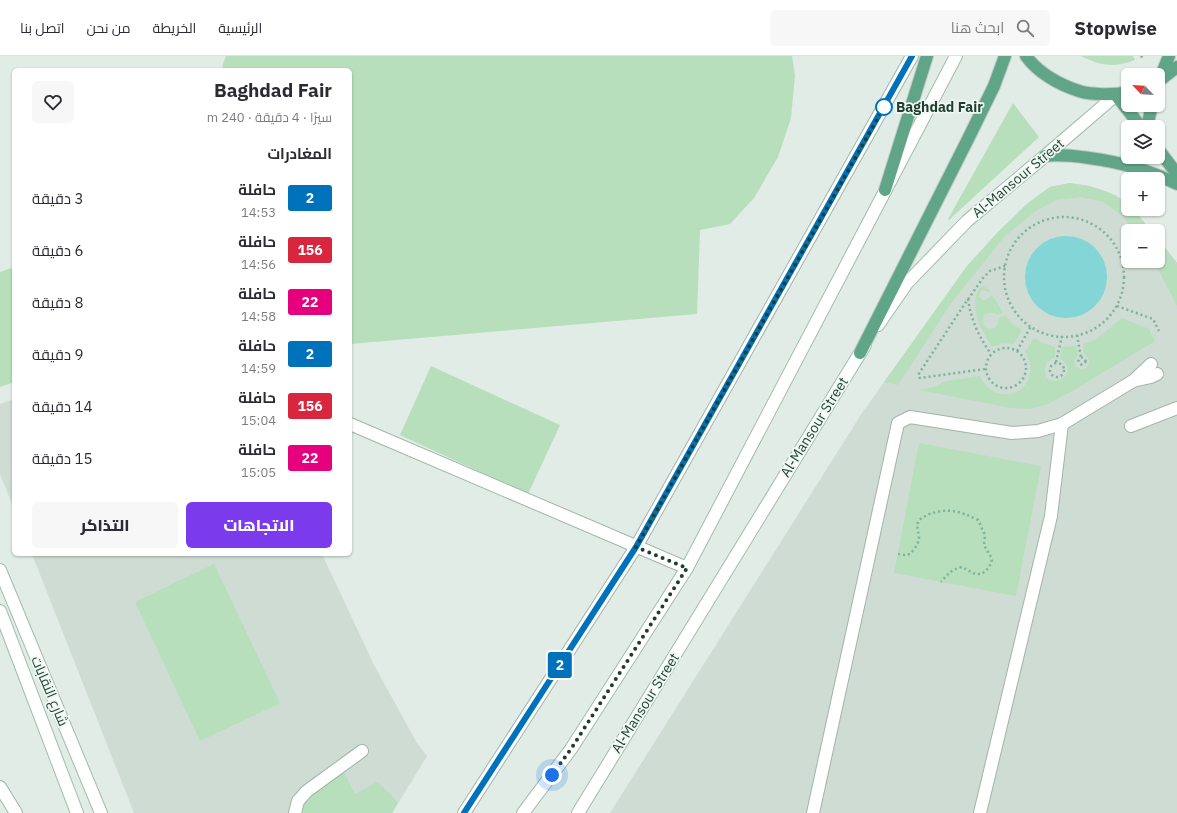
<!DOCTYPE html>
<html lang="ar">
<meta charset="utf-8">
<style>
:root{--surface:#fff;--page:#f7f7f7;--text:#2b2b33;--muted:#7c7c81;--line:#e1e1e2;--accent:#7c3aed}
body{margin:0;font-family:"IBM Plex Sans",Cairo,sans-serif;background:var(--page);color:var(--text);direction:rtl;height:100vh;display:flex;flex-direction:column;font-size:15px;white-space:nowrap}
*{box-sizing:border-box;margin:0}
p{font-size:13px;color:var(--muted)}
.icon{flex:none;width:22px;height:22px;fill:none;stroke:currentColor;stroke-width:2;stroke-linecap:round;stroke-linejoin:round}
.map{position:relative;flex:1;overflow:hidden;direction:ltr}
.details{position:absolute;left:12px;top:12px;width:340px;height:488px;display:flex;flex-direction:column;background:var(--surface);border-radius:6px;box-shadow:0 1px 3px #0004;direction:rtl}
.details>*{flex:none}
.badge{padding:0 8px;border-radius:3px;font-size:14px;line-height:26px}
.needle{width:26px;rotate:295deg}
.controls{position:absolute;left:1121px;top:12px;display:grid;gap:8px}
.controls a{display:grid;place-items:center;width:44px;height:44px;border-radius:6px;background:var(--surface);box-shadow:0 1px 3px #0004;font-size:20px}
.you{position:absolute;width:20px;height:20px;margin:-10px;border:3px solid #fff;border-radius:50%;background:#1a73e8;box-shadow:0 0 0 6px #1a73e833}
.map>.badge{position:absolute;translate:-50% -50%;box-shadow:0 0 0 2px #fff}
h2{padding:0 20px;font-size:15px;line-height:36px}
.round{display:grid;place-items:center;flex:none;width:42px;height:42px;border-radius:6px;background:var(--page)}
.head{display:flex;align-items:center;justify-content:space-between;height:68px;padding:0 20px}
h1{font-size:19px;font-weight:800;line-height:30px}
.button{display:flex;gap:8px;margin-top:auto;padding:8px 20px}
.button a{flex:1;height:46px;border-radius:6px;background:var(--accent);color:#fff;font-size:16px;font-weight:800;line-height:46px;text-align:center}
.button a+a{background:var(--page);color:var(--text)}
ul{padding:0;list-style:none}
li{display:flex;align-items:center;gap:12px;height:52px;padding:0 20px}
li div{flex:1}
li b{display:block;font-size:15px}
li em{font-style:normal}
li .badge{min-width:44px;font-weight:700;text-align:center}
header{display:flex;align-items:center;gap:24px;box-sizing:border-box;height:56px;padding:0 20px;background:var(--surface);border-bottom:1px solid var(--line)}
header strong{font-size:19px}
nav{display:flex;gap:22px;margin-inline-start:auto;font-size:14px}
.search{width:280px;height:36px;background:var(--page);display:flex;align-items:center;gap:10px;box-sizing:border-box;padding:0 14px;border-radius:6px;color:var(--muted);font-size:15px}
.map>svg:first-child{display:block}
.built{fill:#cedcd3}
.green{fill:#b7dfbb}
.water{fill:#83d6d5}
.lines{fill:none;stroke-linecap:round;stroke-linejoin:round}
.lane-casing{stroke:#a2b4ab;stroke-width:14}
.secondary-casing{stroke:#a0bcae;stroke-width:14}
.primary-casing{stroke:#c0c9c5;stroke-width:14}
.path{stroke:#7db299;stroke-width:2.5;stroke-dasharray:2 3;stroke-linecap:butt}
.lane{stroke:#fff;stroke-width:12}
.secondary{stroke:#fff;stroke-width:12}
.primary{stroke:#61a588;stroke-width:12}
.line-casing{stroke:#fff;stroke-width:9}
.line{stroke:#0072bc;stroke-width:6}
.walk{stroke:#1f3e30;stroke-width:4;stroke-dasharray:0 7.2}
.stop-dot{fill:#fff;stroke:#0072bc;stroke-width:2}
.labels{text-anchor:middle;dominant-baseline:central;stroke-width:3.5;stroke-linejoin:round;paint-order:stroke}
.stop-label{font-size:14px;font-weight:bold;fill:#1f3e30;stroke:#f0f8f3;text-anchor:start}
.street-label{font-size:14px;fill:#1f3e30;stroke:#f0f8f3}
</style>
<header>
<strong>Stopwise</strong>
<div class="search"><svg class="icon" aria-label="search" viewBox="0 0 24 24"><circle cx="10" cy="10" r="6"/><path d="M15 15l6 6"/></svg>ابحث هنا</div>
<nav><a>الرئيسية</a><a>الخريطة</a><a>من نحن</a><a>اتصل بنا</a></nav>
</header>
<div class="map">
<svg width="1177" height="757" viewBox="0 0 1177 757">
<rect width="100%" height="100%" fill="#e0ece5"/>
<g class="built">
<polygon points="1070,127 1090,130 1115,139 1128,148 1128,153 1133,153 1136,156 1151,175 1128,175 1128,205 1158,205 1158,183 1177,207 1177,757 610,757 862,357 967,210 999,175 1028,147 1050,131"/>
<polygon points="14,343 14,453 0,418 0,348"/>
<polygon points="32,498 322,498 374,609 417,687 427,700 392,757 134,757"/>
</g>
<g class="green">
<polygon points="226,0 792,0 795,20 791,62 778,101 754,142 730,168 700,174 697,258 350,288 350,14 222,14 223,8"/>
<path d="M 1081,0 L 1133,0 L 1135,4 C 1114,12 1101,10 1081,0 Z"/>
<polygon points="1013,47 1039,81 949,164 948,163"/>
<path d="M 1070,127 C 1091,130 1111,134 1128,148 L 1128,153 L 1133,153 L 1136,156 L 1151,175 L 1134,175 L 1123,160 L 1103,146 L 1081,141 L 1056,144 L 1036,155 L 1005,180 L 951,247 L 898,329 L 884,326 L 967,210 L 999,175 L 1028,147 L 1050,131 Z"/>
<polygon points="1158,183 1177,207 1177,250 1154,205 1158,205"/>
<polygon points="14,211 14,326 0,331 0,216"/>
<path d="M 983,230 L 991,235 L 990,236 L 982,234 L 980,236 L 979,241 L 983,244 L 986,244 L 992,239 L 1003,256 L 997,259 C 993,256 989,256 984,259 L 982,266 C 985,273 991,275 997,270 L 999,262 L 1005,259 L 1012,267 L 1022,274 L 1014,288 L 1003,287 L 992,291 C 988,284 984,278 981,271 C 975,260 971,237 983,230 Z"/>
<path d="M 1122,262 L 1149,273 L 1155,285 L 1074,334 L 1048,348 L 1030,353 L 1011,352 L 919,334 L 938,330 L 942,326 L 980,320 C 993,351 1035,340 1030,308 C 1030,304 1027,300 1025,296 L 1034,282 L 1043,287 L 1055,291 L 1055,302 C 1049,304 1045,307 1045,313 C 1044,339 1085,317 1060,303 L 1062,291 L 1076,290 L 1078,299 C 1067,312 1088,319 1089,306 C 1089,302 1088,301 1084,299 L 1083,288 L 1095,284 Z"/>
<polygon points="431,310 560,369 528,438 400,379"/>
<polygon points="919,387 1041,410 1016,540 894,517"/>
<polygon points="214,508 280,647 200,685 135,546"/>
<path d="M 344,716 L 355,738 L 377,726 C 385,733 392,739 398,747 L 392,757 L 288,757 L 290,749 Z"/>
</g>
<circle class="water" cx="1066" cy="221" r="41"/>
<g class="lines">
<defs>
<g id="lane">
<polyline points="1133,325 1151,321 1157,318"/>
<polyline points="350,368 687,512"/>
<polyline points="1131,370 1177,352"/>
<polyline points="0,731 16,757"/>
<polyline points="295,757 298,745 307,735 362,695"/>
<polyline points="464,757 636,491 912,0"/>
<polyline points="813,757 898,367 910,361 1012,377 1038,375 1062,368 1133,325 1151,308"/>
<polyline points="980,757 1051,460 1062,368"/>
</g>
<g id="secondary">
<polyline points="878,269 907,227 967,165 1045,100 1116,39"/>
<polyline points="0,514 101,757"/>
<polyline points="0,555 77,757"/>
<polyline points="523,757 571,693 687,512 956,0"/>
<polyline points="578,757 865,289"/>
</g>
<g id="primary">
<path d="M 1026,0 C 1038,17 1060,29 1079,35 C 1091,39 1115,39 1128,36"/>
<polyline points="1159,25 1177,11"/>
<polyline points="1158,27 1169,0"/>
<polyline points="1116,39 1141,71"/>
<polyline points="1147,71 1152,49"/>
<polyline points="1158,93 1177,118"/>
<path d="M 1045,100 C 1060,98 1074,100 1089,102 C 1120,106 1149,114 1177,128"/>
<polyline points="885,134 927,0"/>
<polyline points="860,297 969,81 994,30 1005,0"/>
</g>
</defs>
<use href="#lane" class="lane-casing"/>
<use href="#secondary" class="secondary-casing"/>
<use href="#primary" class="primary-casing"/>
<g class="path">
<polyline points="1141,0 1144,4"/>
<circle cx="1064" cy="221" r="60"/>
<path d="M 968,243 C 971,264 979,281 991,298"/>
<polyline points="1117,250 1153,263 1159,275"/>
<polyline points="1077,279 1081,302"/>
<circle cx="1006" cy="312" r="20"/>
<polyline points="1017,295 1031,270"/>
<circle cx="1082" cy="305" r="3.5"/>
<polyline points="1056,306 1062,280"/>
<circle cx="1057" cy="314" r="7"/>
<polyline points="985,313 920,322 918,319 964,249 983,222 990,215 1005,210"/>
<path d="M 898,498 C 900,498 904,499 907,499 C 912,498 919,487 919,482 C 919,476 916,472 918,466 C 919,463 924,461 927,459 C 948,451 959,455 978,464 L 985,479 L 984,489 L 991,501 L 992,506 L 986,515 L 981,518 L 975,518 L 962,511 C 952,513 947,519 941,526"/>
</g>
<use href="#lane" class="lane"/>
<use href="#secondary" class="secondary"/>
<use href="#primary" class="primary"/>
</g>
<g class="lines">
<defs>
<polyline id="line" points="464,757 636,491 912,0"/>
</defs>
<use href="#line" class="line-casing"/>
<use href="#line" class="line"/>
<polyline class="walk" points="552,719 571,693 687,512 636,491 885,49 884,51"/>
</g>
<circle class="stop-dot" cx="884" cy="51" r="8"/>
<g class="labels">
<g class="stop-label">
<text x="896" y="51">Baghdad Fair</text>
</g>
<g class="street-label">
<text transform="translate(1018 122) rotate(-40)">Al-Mansour Street</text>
<text transform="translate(814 371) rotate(-58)">Al-Mansour Street</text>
<text transform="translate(50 635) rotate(67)">شارع النقابات</text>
<text transform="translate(645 647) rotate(-58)">Al-Mansour Street</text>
</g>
</g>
</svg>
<div class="controls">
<a><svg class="needle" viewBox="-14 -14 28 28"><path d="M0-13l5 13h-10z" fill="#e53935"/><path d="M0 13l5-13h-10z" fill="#7c7c81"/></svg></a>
<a><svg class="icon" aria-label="layers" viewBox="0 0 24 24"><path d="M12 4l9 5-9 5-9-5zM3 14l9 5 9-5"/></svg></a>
<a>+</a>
<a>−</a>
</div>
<div class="you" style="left:552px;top:719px"></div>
<b class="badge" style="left:560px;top:609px;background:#0072bc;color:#fff">2</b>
<section class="details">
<div class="head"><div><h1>Baghdad Fair</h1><p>سيرًا · 4 دقيقة · 240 m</p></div><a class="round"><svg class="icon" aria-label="heart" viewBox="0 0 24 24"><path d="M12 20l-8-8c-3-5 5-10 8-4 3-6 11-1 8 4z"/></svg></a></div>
<h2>المغادرات</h2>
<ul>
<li><span class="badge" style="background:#0072bc;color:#fff">2</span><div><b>حافلة</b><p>14:53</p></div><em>3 دقيقة</em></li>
<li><span class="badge" style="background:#d7263d;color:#fff">156</span><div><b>حافلة</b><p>14:56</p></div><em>6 دقيقة</em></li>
<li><span class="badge" style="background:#e6007e;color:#fff">22</span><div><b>حافلة</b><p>14:58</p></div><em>8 دقيقة</em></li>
<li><span class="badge" style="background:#0072bc;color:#fff">2</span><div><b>حافلة</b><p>14:59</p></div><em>9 دقيقة</em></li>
<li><span class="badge" style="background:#d7263d;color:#fff">156</span><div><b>حافلة</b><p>15:04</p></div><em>14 دقيقة</em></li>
<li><span class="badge" style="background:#e6007e;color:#fff">22</span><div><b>حافلة</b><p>15:05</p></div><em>15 دقيقة</em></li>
</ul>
<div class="button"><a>الاتجاهات</a><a>التذاكر</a></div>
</section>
</div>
